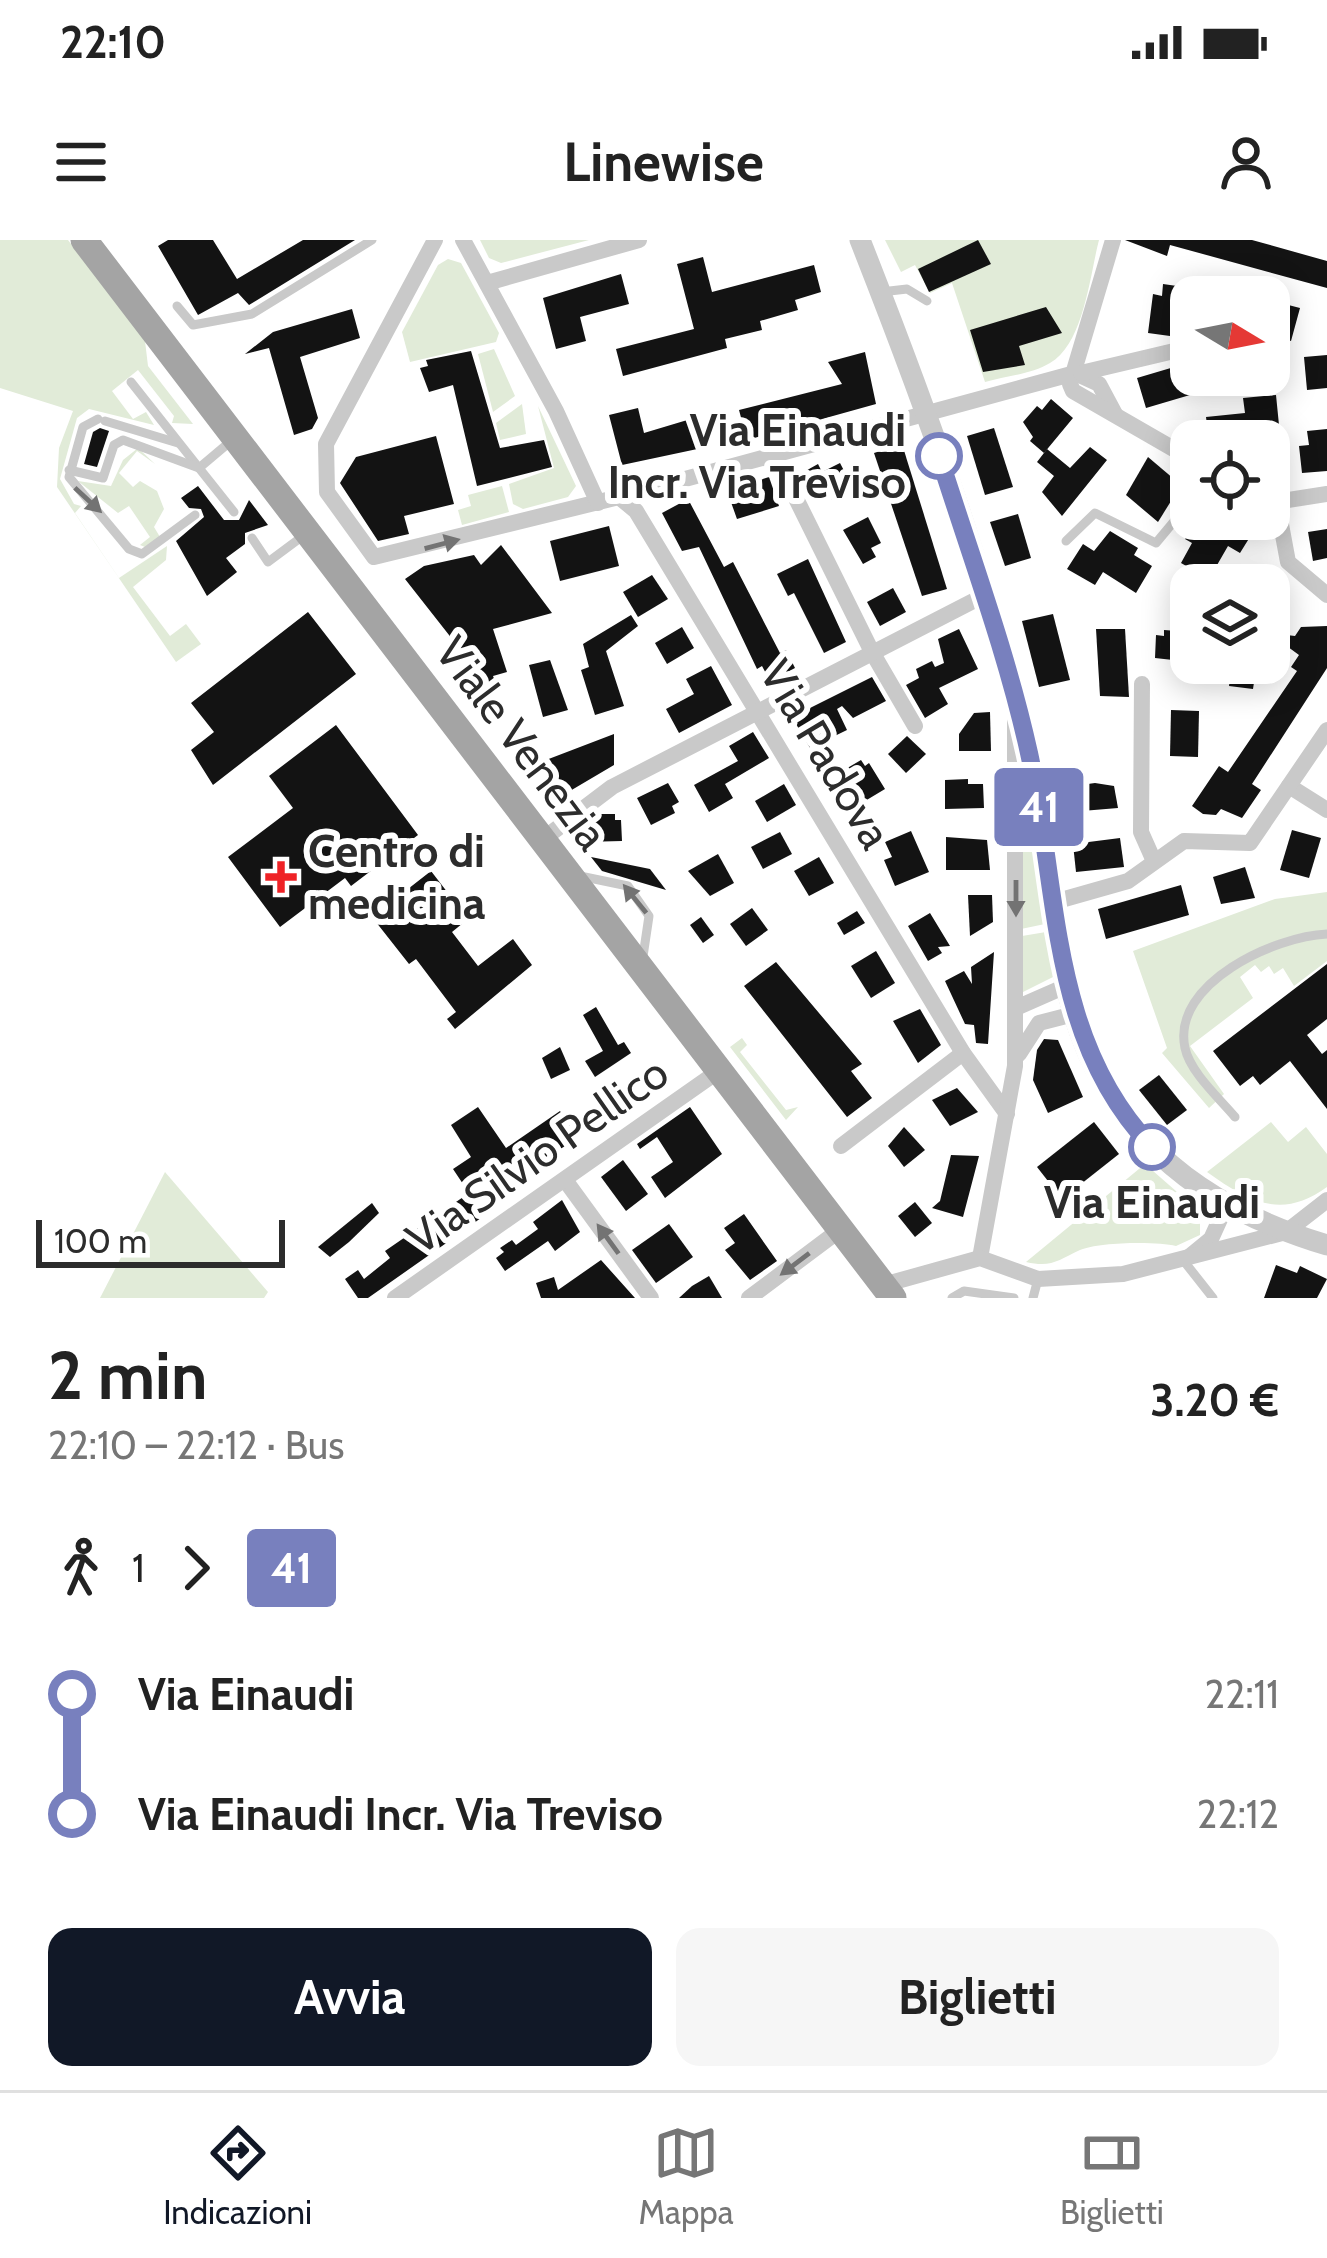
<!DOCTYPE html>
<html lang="it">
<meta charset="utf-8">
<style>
:root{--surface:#fff;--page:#f6f6f6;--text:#222;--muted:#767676;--line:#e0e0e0;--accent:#111827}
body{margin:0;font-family:Cabin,sans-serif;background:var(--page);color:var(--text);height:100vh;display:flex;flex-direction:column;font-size:45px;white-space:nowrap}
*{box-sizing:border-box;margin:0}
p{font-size:39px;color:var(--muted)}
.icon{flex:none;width:66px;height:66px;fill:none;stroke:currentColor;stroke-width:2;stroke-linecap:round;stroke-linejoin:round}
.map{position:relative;height:1058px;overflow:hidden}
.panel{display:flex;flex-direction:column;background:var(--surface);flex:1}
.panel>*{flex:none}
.badge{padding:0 24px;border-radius:9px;font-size:42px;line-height:78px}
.needle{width:78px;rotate:100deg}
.fabs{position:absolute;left:1170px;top:36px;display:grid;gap:24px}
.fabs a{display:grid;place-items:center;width:120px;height:120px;border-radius:24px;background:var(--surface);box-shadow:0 6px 30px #0003;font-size:60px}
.scale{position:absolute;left:36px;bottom:30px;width:249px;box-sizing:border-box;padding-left:12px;border:6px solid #2c2c2c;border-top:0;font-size:33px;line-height:42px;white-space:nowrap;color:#2c2c2c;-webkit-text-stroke:9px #fff;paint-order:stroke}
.map>.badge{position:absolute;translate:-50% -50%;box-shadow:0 0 0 6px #fff}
.legs{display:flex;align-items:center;gap:18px;height:132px;padding:0 48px;font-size:39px}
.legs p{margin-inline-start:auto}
.head{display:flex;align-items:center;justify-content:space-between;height:204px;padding:0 48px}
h1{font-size:66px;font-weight:700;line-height:90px}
.primary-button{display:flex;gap:24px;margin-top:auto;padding:24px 48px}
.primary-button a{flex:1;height:138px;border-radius:24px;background:var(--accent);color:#fff;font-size:48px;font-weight:700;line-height:138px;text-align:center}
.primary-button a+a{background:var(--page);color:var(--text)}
ul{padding:0 48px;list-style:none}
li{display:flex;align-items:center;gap:42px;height:120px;font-size:45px}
li i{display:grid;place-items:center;width:18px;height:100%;margin:0 15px;background:currentColor}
li i::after{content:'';width:30px;height:30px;margin:-15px;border:9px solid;border-radius:50%;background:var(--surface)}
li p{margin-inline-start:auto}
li:first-child i{background:linear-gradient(#0000 50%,currentColor 0)}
li:last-child i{background:linear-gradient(currentColor 50%,#0000 0)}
.status{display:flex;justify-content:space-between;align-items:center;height:84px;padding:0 60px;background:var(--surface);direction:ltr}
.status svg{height:33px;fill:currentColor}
header{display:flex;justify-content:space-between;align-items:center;height:156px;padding:0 48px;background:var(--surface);font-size:54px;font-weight:700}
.tabs{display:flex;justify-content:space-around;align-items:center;height:168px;border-top:3px solid var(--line);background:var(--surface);font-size:33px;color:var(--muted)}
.tabs a{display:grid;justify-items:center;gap:6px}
.tabs .active{color:var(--accent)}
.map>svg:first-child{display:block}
.green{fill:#e1ebd8}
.building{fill:#131313}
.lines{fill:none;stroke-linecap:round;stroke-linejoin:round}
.service{stroke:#c9c9c9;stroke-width:9}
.minor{stroke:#c9c9c9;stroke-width:16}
.tertiary{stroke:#c9c9c9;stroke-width:21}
.primary{stroke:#a4a4a4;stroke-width:27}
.oneway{fill:#737373}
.line-1-casing{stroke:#fff;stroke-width:27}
.line-1{stroke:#7880be;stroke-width:18}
.stop-1-dot{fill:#fff;stroke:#7880be;stroke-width:6}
.poi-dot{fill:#ef2226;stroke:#fff;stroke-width:4.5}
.labels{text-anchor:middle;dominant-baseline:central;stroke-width:12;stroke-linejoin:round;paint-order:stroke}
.stop-label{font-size:45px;font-weight:bold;fill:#2c2c2c;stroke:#fff;text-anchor:end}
.street-label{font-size:45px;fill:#2c2c2c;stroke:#fff}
.poi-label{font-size:45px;font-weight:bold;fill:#2c2c2c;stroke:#fff;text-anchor:start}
</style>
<div class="status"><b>22:10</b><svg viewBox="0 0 49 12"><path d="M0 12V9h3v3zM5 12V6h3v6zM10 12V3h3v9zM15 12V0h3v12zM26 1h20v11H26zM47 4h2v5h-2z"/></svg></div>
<header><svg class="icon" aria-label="menu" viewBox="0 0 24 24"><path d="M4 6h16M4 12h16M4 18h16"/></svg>Linewise<svg class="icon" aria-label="person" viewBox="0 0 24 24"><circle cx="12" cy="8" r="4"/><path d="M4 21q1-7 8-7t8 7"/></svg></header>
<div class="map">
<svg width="1327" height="1058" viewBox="0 0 1327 1058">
<rect width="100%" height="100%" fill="#fff"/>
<g class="green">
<polygon points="0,0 68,0 145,101 148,126 193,184 172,183 174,176 138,130 112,151 133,179 146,172 154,185 89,169 77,178 60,239 74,264 81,266 75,273 119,338 167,306 166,320 133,347 170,396 186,384 201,404 176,422 57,247 59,208 73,171 0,148"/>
<polygon points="480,0 589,0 501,23 489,18"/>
<path d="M 885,0 L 1099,0 C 1090,34 1084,104 1050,123 C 1032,134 1006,136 985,142 L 952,43 L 930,53 L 915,25 L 901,32 Z"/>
<polygon points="448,19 461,23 499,93 496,102 410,122 402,92 438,25"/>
<polygon points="494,109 515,156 493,172 478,114"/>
<polygon points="522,164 526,194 500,200 496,183"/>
<polygon points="538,166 576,246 568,257 523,269 513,264 509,244 554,228"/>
<polygon points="138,208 155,224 137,211 119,233 133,247 140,241 157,251 164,269 154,287 160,297 145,307 140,305 150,297 129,266 118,273 78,241 111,246 123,220"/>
<polygon points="502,246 509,272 462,285 458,270 471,266 468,255"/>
<polygon points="1022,540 1045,684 1021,689"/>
<polygon points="1327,652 1327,721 1294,746 1283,728 1274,734 1269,726 1261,732 1255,725 1240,737 1253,758 1190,806 1224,854 1209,868 1162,813 1167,808 1133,711 1275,659"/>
<polygon points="1046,692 1053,737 1023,752 1022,696"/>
<polygon points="742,798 747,805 740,812 786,870 798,867 786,880 730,807"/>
<path d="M 1271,882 L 1288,902 L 1306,887 L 1327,914 L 1327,947 C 1282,980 1249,962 1207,932 Z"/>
<path d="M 1145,924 L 1200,972 L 1200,995 L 1176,1006 C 1157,1001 1098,1002 1080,1010 C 1058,1020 1052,1028 1026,1022 Z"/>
<polygon points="165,932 268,1052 264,1058 100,1058"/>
</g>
<g class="building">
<polygon points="168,0 213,0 237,39 303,0 355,0 249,65 238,53 198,75 158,6"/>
<polygon points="978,0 991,24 929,52 918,29"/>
<polygon points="1125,0 1252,0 1327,21 1327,48 1170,5 1167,16"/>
<polygon points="703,17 712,52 814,25 821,52 795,60 798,70 760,81 762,90 725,99 727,108 623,136 616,109 694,89 677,24"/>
<polygon points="621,34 629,64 580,77 586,101 556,109 543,58"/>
<polygon points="1163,44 1191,48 1185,83 1181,90 1171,89 1170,96 1148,93 1153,54 1162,56"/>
<polygon points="1269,60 1300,68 1291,101 1269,95"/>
<polygon points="1046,67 1062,93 1019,106 1025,125 983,132 970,90"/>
<polygon points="352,69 360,98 300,117 318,178 312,189 294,195 269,108 245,114 273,92"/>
<polygon points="471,111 500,208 544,200 552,227 477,246 453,145 429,152 420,128 428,126 426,120"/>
<polygon points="865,112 876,164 747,200 739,170 842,144 828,122"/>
<polygon points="1327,115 1327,148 1307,150 1304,117"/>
<polygon points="1191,122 1191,135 1213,135 1217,147 1146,168 1137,138"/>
<polygon points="1276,155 1279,185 1265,186 1262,201 1209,201 1206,177 1245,173 1243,158"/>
<polygon points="1051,159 1073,178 1044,213 1030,201 1033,197 1023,182 1037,166 1042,170"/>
<polygon points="638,168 644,193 694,178 702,208 622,225 609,175"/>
<polygon points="100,188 109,191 97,227 84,224 93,192"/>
<polygon points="994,188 1013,247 985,255 967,196"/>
<polygon points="1327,189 1327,231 1302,233 1299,206 1309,205 1307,191"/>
<polygon points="436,196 454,264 404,276 409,294 378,301 340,243 356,217"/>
<polygon points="902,204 947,349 922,356 874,213"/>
<polygon points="1090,207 1107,220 1062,276 1042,252 1054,236 1037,222 1047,209 1070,228"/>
<polygon points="1148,217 1181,245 1158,282 1126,255"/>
<polygon points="840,223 853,248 830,260 825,250 810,258 800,234 818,224 822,232"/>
<polygon points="769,237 779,266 737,279 727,251"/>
<polygon points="198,246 224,280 239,280 249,260 268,285 245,293 245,304 226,318 237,332 207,356 176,301 204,277 201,269 189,268 181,258"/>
<polygon points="688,259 724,327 733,322 780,413 786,410 795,428 770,441 762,426 757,429 699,307 682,311 662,273"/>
<polygon points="1018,274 1031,318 1005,326 990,282"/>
<polygon points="868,277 881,303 871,308 876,317 863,324 843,290"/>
<polygon points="1197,279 1248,279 1258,284 1240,313 1228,306 1209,339 1181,323 1192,303 1185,299"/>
<polygon points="609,286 619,326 560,341 550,301"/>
<polygon points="1327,289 1327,318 1313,321 1308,292"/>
<polygon points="1110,291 1138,308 1134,315 1152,326 1136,353 1103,332 1095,345 1067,329 1083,304 1094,311"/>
<polygon points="501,305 552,373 493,389 507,432 493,436 496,444 468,453 449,395 405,339 424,326 474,315 481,325"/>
<polygon points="808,319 846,402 824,413 794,353 788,356 777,334"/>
<polygon points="1249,329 1289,354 1269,387 1269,345 1240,345"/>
<polygon points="652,335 668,359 638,377 623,352"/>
<polygon points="893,348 906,372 880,386 867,362"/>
<polygon points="308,372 356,434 213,545 191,510 214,492 191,463"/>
<polygon points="1053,374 1070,440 1039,447 1022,381"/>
<polygon points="631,375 638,386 606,411 624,466 595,475 581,430 589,427 583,404"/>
<polygon points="1327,386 1327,428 1252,544 1261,550 1242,578 1221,569 1216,575 1203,574 1192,566 1219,526 1228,532 1297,431 1291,427 1299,415 1269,393 1295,396 1301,387"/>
<polygon points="682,387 694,408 667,424 655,403"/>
<polygon points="959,389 978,429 939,448 948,464 925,478 906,445 919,438 916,429 932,421 935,427 944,423 938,399"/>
<polygon points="1096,389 1125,389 1129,457 1100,456"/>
<polygon points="1164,390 1191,392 1191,422 1155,418 1156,395 1164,396"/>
<polygon points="550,420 568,470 543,477 529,425"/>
<polygon points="1232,423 1257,423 1253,449 1229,446"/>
<polygon points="711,426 732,465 679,493 666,469 694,454 686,439"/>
<polygon points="872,437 886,461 853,478 842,466 837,469 847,490 810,508 792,477"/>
<polygon points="1171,470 1199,471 1198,517 1170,516"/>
<polygon points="990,472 991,511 959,511 959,494 974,473"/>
<polygon points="336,485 418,595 351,646 345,638 280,687 228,617 293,568 269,536"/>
<polygon points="753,492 769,518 725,544 733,558 709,572 694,545 738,521 729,506"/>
<polygon points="614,494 614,525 553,561 521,521 537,508 546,520"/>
<polygon points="907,496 926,514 906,533 888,514"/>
<polygon points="861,520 865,526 869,523 885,549 860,564 844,530"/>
<polygon points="968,539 968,544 983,544 984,568 945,569 945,540"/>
<polygon points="668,543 679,562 672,566 675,573 651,585 637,558"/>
<polygon points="1095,543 1114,546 1118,568 1070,572 1066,547"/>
<polygon points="784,544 796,565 767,582 755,561"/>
<polygon points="598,574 615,574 615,580 621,580 622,601 583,602 583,585 598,580"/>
<polygon points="1292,590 1321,598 1309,638 1280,630"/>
<polygon points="911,591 929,632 895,646 884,620 892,617 885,602"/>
<polygon points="780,592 792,614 763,629 751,607"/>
<polygon points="946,597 987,600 990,630 946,630"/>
<polygon points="1120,598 1124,627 1076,632 1073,604"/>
<polygon points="718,614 734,643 710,656 688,631"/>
<polygon points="591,617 650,629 666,650 602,631"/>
<polygon points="819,617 834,643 809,656 794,631"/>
<polygon points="1245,627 1255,658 1221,664 1213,637"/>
<polygon points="431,631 468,679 452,692 478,726 513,699 532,725 455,789 447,779 456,772 416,719 409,724 372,677"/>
<polygon points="1181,645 1189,675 1106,699 1098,669"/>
<polygon points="968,655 992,655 993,682 970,696"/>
<polygon points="752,668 768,690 746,706 730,684"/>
<polygon points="857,671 865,683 844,695 837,683"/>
<polygon points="930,673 950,706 938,707 942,713 928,721 908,686"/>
<polygon points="701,677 714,695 703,703 690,685"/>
<polygon points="876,711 895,743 871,758 851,726"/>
<polygon points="994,712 988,804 976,803 974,785 965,784 945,741 964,731 972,744 971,727"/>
<polygon points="776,722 862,824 851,831 872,858 847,877 744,746"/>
<polygon points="1327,724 1327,779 1307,795 1322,814 1327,810 1327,869 1290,821 1260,845 1253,836 1240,846 1213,811"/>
<polygon points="596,767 618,805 624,802 631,813 595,837 585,821 603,811 583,775"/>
<polygon points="920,769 941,805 918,823 893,781"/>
<polygon points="1044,799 1058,800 1083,857 1048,873 1033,840 1037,810"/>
<polygon points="560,807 570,830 551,839 542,818"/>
<polygon points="1159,835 1187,870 1167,885 1139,850"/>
<polygon points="957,848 978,872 950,886 932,860"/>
<polygon points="478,867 506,908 560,871 578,898 520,934 523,938 479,968 485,975 452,999 368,1058 358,1058 345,1039 358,1030 364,1039 390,1018 385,1011 469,953 453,929 471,917 451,885"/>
<polygon points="690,867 722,914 665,958 651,937 673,922 657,897 640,909 637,904"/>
<polygon points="1094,882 1119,914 1062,959 1037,927"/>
<polygon points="904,887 925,910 904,927 888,906"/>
<polygon points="951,915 979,916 963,977 932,968 940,961"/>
<polygon points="623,920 648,954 626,971 601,937"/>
<polygon points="562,960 580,992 555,1011 548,1001 505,1031 496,1018 504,1012 500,1008 512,1000 516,1005 538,989 533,982"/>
<polygon points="915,962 932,983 915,997 898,976"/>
<polygon points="372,963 379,973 349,1002 330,1017 318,1007"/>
<polygon points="744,974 777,1021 750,1040 725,1010 735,1003 724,988"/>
<polygon points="669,984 693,1017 656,1043 632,1010"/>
<polygon points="601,1020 635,1058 541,1058 536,1043 554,1037 558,1050"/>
<polygon points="1276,1025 1297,1033 1300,1026 1327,1039 1317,1058 1264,1058"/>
<polygon points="709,1036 722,1058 679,1058 692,1046"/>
</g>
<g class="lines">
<g class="service">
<polyline points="881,52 907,49 927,61"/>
<polyline points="177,66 193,85 252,74 372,0"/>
<polyline points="131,142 199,228"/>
<polyline points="98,179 83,187 69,237 129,309 142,314 195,275"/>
<polyline points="105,181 178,203"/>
<polyline points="231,201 199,228 234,272"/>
<polyline points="69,230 103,238 114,205 123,200 199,228"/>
<polyline points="252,298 268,322 303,296"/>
<polyline points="1066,301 1095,273 1156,303 1191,261"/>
<polyline points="580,636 628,646 649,676 642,723"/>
<path d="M 1235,877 C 1219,858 1190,832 1185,808 C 1171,743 1276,696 1327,694"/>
<polyline points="1183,1020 1213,1058"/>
<polyline points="952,1058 964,1051 1014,1058"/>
<polyline points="1033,1058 1038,1039"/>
</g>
<g class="minor">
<polyline points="435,0 326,204 327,252 374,317 619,257 1075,133 1099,144 1115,174"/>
<polyline points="463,0 556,171 598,263"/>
<polyline points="1113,0 1070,144 1073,151 1191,219"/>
<polyline points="487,43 639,0"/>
<polyline points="1081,133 1191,107"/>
<polyline points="775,216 872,412 915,486"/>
<polyline points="619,257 636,271 963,813 1007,874"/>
<polyline points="1269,263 1327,254"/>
<polyline points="1277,263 1288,322 1327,355"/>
<polyline points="1142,444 1141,592 1153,619"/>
<polyline points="1289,546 1327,570"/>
<polyline points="542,600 612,547 983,356"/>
<polyline points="1054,662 1128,641 1184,601 1250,603 1327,490"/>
<polyline points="1016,768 1066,746"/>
<polyline points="1019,814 1039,783 1074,774"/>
<polyline points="841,906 963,813"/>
<polyline points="565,940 651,1058"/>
<polyline points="1189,1017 1211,999 1226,966"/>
<polyline points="980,1018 1015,826 1015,482"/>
<polyline points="883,1045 980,1018 1038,1039 1123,1034 1286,992 1327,960"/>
<polyline points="395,1058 720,830"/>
<polyline points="749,1058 841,989"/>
</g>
<path class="tertiary" d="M 860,0 C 925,165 988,337 1028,510 C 1054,619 1046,746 1104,845 C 1155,931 1234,977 1327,1005"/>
<polyline class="primary" points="84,0 893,1058"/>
</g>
<defs><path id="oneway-solid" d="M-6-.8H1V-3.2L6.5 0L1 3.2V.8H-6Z" transform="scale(3)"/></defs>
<g class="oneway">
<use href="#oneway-solid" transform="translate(88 260) rotate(43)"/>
<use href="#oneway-solid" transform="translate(442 304) rotate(-15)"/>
<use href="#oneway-solid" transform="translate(1016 658) rotate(90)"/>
<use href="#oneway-solid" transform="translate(635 659) rotate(-129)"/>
<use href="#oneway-solid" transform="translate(608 999) rotate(-126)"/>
<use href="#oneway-solid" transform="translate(795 1024) rotate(143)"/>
</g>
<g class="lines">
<defs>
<path id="line-1" d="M 939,216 C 970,314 1007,413 1029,513 C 1059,650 1049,800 1152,907"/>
</defs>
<use href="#line-1" class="line-1-casing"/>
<use href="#line-1" class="line-1"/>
</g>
<g class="stop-1-dot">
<circle cx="939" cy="216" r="21"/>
<circle cx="1152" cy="907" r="21"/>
</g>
<path class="poi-dot" d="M275 619h12v12h12v12h-12v12h-12v-12h-12v-12h12z"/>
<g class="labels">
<g class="stop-label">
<text x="906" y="190">Via Einaudi<tspan x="906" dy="52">Incr. Via Treviso</tspan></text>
<text x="1152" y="962" text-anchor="middle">Via Einaudi</text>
</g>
<g class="street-label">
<text transform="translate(522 503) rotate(53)">Viale Venezia</text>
<text transform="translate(826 514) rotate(59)">Via Padova</text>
<text transform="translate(537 915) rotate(-35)">Via Silvio Pellico</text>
</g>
<g class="poi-label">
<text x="308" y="611">Centro di<tspan x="308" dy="52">medicina</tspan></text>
</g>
</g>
</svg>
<div class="fabs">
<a><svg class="needle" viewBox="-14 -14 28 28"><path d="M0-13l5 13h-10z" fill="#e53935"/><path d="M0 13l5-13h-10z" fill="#767676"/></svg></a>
<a><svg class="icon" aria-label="locate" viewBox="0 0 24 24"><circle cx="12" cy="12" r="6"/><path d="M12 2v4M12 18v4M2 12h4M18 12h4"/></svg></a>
<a><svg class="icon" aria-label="layers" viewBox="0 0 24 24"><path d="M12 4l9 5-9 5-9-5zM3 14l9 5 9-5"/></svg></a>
</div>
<div class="scale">100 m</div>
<b class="badge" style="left:1039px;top:567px;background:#7880be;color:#fff">41</b>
</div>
<section class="panel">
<div class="head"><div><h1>2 min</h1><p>22:10 – 22:12 · Bus</p></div><b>3.20 €</b></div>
<div class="legs"><svg class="icon" aria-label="walk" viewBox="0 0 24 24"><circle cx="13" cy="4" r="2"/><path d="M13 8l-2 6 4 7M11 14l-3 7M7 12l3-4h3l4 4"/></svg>1<svg class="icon" aria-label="forward" viewBox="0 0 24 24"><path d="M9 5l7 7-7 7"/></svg><b class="badge" style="background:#7880be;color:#fff">41</b></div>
<ul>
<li><i style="color:#7880be"></i><b>Via Einaudi</b><p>22:11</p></li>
<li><i style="color:#7880be"></i><b>Via Einaudi Incr. Via Treviso</b><p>22:12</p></li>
</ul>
<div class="primary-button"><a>Avvia</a><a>Biglietti</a></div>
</section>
<nav class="tabs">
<a class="active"><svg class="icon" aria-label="directions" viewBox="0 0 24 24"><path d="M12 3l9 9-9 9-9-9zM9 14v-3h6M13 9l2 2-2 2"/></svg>Indicazioni</a>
<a><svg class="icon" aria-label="map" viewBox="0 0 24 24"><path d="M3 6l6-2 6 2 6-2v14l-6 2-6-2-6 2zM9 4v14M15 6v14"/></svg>Mappa</a>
<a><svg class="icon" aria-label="tickets" viewBox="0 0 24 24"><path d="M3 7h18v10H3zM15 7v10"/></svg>Biglietti</a>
</nav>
